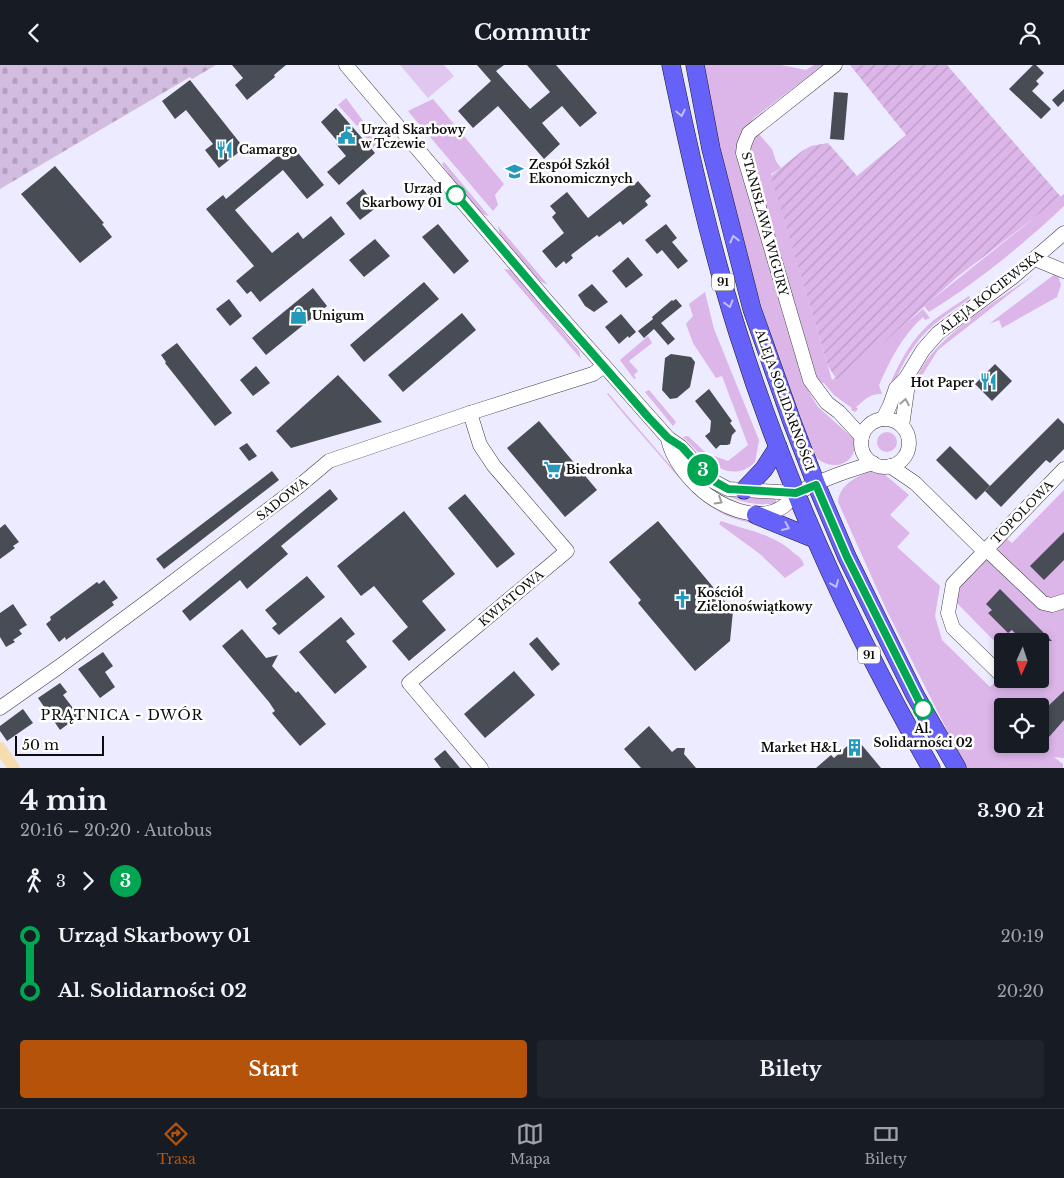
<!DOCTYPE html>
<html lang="pl">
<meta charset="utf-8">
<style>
:root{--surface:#171b24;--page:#20242c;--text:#f1f3f6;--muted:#9ea1a6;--line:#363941;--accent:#b45309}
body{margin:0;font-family:"Libre Baskerville",serif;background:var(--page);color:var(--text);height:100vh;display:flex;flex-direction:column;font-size:19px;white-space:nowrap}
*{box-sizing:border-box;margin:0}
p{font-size:16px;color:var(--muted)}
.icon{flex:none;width:28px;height:28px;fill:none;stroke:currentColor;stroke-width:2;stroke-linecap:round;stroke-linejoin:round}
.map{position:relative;height:703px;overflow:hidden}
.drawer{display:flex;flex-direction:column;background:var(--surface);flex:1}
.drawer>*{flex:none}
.badge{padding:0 10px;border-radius:16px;font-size:18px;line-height:32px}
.needle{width:32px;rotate:183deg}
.buttons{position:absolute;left:994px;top:568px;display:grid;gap:10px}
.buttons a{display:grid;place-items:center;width:55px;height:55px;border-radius:5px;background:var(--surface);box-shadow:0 2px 8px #0003;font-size:25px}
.scale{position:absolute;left:15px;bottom:12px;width:89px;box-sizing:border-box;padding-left:5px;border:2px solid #0c0c0c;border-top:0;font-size:14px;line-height:18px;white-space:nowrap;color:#0c0c0c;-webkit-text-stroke:4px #fff;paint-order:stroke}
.map>.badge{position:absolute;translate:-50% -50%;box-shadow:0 0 0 2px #fff}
.legs{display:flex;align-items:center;gap:8px;height:55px;padding:0 20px;font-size:16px}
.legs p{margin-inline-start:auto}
.headline{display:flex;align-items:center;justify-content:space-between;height:85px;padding:0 20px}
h1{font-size:28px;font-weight:800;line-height:38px}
.primary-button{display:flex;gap:10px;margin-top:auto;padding:10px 20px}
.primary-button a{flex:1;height:58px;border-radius:5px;background:var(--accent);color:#fff;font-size:20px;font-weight:800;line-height:58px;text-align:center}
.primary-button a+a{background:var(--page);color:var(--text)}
ul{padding:0 20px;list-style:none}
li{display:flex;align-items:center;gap:18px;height:55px;font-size:19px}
li i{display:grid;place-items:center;width:8px;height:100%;margin:0 6px;background:currentColor}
li i::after{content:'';width:12px;height:12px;margin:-6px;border:4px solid;border-radius:50%;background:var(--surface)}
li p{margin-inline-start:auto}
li:first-child i{background:linear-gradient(#0000 50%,currentColor 0)}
li:last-child i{background:linear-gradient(currentColor 50%,#0000 0)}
header{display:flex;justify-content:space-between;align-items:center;height:65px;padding:0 20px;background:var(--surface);font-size:22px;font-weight:800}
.dock{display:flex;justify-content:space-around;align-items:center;height:70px;border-top:1px solid var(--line);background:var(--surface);font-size:14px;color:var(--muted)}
.dock a{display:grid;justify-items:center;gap:2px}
.dock .current{color:var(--accent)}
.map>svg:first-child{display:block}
.grass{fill:#dcb5e9;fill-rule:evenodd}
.cemetery{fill:url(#cemetery-stones)}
.garden{fill:url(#garden-furrows)}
.pitch{fill:#e0c7f0}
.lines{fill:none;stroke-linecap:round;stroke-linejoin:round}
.canal{stroke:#f6ddb0;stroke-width:12}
.building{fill:#484c55}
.minor-casing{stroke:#3f3f3f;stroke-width:15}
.major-casing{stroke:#1d1d1d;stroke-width:19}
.minor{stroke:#fff;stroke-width:14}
.major{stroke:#6661f9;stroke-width:18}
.oneway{stroke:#c2c0fd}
.oneway2{stroke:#9e9e9e}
.line-1-casing{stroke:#fff;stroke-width:11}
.line-1{stroke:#00a651;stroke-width:8}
.stop-1-dot{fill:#fff;stroke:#00a651;stroke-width:2.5}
.labels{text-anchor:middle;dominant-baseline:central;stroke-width:5;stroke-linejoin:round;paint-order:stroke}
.shield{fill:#fff;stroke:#555;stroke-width:1}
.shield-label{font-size:11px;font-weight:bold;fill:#0c0c0c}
.poi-label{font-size:12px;font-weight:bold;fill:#0c0c0c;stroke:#fff;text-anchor:start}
.stop-label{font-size:12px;font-weight:bold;fill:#0c0c0c;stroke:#fff;text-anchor:end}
.street-label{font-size:12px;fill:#0c0c0c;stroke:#fff}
.neighbourhood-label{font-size:14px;letter-spacing:1px;fill:#0c0c0c;stroke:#fff}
</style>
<header><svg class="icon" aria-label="back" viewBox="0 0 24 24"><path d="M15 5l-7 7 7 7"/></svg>Commutr<svg class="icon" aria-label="person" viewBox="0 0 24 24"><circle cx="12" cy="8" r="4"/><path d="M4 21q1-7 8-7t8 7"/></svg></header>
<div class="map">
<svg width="1064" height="703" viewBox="0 0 1064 703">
<defs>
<pattern id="cemetery-stones" width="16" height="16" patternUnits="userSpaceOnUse" patternTransform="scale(1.25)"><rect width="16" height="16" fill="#d2bde0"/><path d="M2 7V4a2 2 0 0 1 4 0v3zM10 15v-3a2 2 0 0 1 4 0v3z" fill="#b3a1bf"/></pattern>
<pattern id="garden-furrows" width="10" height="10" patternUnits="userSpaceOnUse" patternTransform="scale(1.25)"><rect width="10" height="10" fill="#dcb5e9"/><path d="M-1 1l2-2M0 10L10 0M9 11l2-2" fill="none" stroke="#bc9ac7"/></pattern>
</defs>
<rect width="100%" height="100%" fill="#ecebff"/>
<g class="grass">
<path d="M 703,0 L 781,0 L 806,5 L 814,0 L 823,0 L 754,53 L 740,71 L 738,90 L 782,247 L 801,308 L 809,327 L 818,342 L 855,375 C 858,402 827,409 811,387 C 788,322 765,256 746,189 C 729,126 716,63 703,0 Z"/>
<polygon points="346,33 363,56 357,61 338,40"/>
<polygon points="433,34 504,119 495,130 498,140 493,146 408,46"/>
<polygon points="366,59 383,80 377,86 359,65"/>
<path d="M 758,68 L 772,84 L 776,96 L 781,103 L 771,109 L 832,315 L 855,296 L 879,281 L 923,244 L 930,253 L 925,255 L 923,252 C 902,271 890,295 879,320 L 882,329 C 871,328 865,334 856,342 L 858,344 L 855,347 L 851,345 L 852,343 L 834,330 L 824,318 L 822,318 L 816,311 L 750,89 L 749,78 Z"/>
<path d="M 444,97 L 489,151 C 475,150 450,110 442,99 Z"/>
<path d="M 1064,129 L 1064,141 C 1024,179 976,218 929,247 L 924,241 Z"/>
<polygon points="498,161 548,220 538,215 500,170"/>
<polygon points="504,204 511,205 579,286 581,294"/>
<path d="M 1035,209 L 938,285 L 921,312 L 918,310 C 935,271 1000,234 1035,209 Z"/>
<polygon points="1055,209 1058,210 1061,220 1057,232 1002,263 999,255 989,259"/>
<path d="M 705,227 L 714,264 L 759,375 L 755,397 C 729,423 701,390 683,372 L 688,371 L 706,388 L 728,396 L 748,380 L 722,311 L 716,313 L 693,278 L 686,259 L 693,251 L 689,239 Z"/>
<path d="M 969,231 L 970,233 C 956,244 940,253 927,266 C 908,285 898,308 888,333 L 886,330 C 894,307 907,281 925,263 C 937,251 955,241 969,231 Z"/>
<polygon points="648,271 652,278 629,296 638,306 634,310 636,313 634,314 620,295"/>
<polygon points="649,325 676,357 673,361 645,327"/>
<path d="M 608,328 L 686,419 L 724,448 L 764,460 C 750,458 735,455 723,449 C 695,434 676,409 655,385 C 639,367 623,348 607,329 Z"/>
<circle cx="887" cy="377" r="10"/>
<path d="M 872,406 L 884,409 L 909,430 L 890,450 L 910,468 L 897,482 L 940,521 L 935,551 L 942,575 L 990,622 L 1002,611 L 1002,614 L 1040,614 L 1040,576 L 1002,576 L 1002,584 L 955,536 L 960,520 L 974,503 L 998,487 L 999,479 L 1006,473 L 1012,478 L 1064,425 L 1064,693 L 1054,692 L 1063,699 L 1063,703 L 966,703 L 887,546 L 838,437 C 839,420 857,411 872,406 ZM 1002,641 L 1040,641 L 1040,679 L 1002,679 Z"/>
<path d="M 729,432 L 774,432 L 777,438 C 759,441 746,438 729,432 Z"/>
<path d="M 721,456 C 748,466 772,468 794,488 C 799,492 802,493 804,500 L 785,513 L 760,489 L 719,459 Z"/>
</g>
<polygon class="cemetery" points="0,0 216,0 192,14 190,12 0,124"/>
<polygon class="garden" points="850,0 947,0 1061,132 956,213 839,318 828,301 771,111 802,86 811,81 828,78 857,111 906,70"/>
<polygon class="pitch" points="400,0 444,0 454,11 428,33"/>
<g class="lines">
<polyline class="canal" points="0,683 14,703"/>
</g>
<g class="building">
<polygon points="232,0 286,0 274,10 275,12 247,35 235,20 243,13"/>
<polygon points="477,0 504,0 496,6 530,44 550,27 527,0 556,0 597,48 580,62 562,41 542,58 560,79 544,94 498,41 473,63 458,46 491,16"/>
<polygon points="1033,0 1036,0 1044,8 1036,16 1039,19 1032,26 1051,44 1041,54 1009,24"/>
<polygon points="190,15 244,83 219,103 205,85 213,79 186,45 175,54 162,36"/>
<polygon points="1064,24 1064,36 1058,42 1052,35"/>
<polygon points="834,27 848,28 844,75 830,74"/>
<polygon points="336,43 375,88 339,120 327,107 346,91 336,79 338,77 321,57"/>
<polygon points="294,83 324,120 307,134 283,105 235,145 272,188 298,167 303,174 331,151 345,169 260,237 251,226 247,229 236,216 254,201 206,144 223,130 226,134 282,87 284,90"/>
<polygon points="55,101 104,158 102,159 112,172 80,198 21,129"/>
<polygon points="638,116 651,131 645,136 648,140 623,160 620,156 599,172 597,170 571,190 573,193 566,199 564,196 556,203 542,186 564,168 552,152 556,148 550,141 567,127 588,153 632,118 634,120"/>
<polygon points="363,124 377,142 360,155 346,138"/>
<polygon points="438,159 469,196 454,209 422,172"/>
<polygon points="666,159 677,173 672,177 688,196 678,204 662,185 657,189 645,175"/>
<polygon points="375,174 390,191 364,212 349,195"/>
<polygon points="628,192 643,210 626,223 612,206"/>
<polygon points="424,217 439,234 364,297 350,280"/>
<polygon points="592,219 608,237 594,247 585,241 578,230"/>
<polygon points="313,223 327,241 266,290 252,273"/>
<polygon points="229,234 242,251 230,261 216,244"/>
<polygon points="676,234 682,241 661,258 675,274 668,280 654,264 644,273 638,266 653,254 652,252 672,235 673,236"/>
<polygon points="462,248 476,265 403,327 388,310"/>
<polygon points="621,249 636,267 629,273 628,271 619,279 605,262"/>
<polygon points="177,278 232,348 215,361 165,298 166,297 161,290"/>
<polygon points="671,289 691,292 695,297 690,322 677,333 670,334 662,325 665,293"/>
<polygon points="995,299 1012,316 992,336 975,319"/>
<polygon points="256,301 270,318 253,331 240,315"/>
<polygon points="338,310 382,357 291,383 276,366"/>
<polygon points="709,324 732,356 730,358 736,366 732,370 730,379 727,380 720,380 716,384 705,371 710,367 711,356 695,336"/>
<polygon points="1058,353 1064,359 1064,384 1050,398 1046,395 1001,442 985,426"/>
<polygon points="539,356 597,425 565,452 507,383"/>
<polygon points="247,378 257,391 249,396 239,383"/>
<polygon points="950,381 990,421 976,435 936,395"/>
<polygon points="272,406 279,415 164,504 156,494"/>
<polygon points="330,424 338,434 281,481 288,489 247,524 240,515 190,556 182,546"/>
<polygon points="465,429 515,489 497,503 448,443"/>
<polygon points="404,446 455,509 422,536 446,565 409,596 392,576 408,562 374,521 361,531 337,501"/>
<polygon points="658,456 733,546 730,576 695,606 638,538 641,535 609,497"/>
<polygon points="5,459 19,477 13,481 15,483 0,494 0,463"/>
<polygon points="1064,467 1064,495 1044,515 1030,501"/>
<polygon points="307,511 325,532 279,570 272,563 277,559 265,545"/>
<polygon points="104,515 118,533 112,537 114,540 66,575 65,572 59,577 46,559 51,555 50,552 97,517 99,519"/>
<polygon points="1000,524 1052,576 1022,576 1012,565 1008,568 988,548 992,545 986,539"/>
<polygon points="13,539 27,560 19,565 22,569 13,575 15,577 6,582 0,572 0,548"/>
<polygon points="341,552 355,569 346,576 367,602 335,629 299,587"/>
<polygon points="242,564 266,593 278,590 272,601 296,628 298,626 326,659 300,681 272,648 275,646 269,637 222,581"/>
<polygon points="537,572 560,599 552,606 529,579"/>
<polygon points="103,587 113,601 105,607 115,622 100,633 78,604"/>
<polygon points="514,606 535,630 485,673 464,649"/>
<polygon points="60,618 67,627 63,630 79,651 60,665 38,633"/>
<polygon points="1064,626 1064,655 1049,672 1040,663 1040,652 1047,645 1045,644"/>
<polygon points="23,644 33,658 7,676 0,666 0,661"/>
<polygon points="649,661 672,687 677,683 685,683 684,689 696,703 641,703 624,684"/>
<polygon points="856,673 881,703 816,703 831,690 834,693"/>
<polygon points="445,685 460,703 441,703 434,694"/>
</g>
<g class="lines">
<defs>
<g id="minor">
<polyline points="346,0 545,234 668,373 681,382 711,415 728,424 796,428"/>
<polyline points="835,0 749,68 744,80 743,88 810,315 827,338 839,347 862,372"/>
<polyline points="1035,194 1064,206"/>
<polyline points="470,348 480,380 494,401 567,486 409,618 481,703"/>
<polyline points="883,354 890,340 896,323 906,313 923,285 938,268 1013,212 1064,168"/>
<circle cx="885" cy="378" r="24"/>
<polyline points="902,361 907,326 906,313"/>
<path d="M 668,373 C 671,391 684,408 697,421 C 718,441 758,460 784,441 C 789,437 792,431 798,428 C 821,414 848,406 873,398"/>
<polyline points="890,401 915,418 984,486"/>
<polyline points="986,484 1043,538 1052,540 1064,536"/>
<polyline points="999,608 953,563 948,548 953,519 1064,404"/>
<polyline points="0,643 60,601 153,532 298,422 329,396 470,348 593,309 604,301"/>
</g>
<g id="major">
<path d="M 671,0 C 690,90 710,180 738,268 C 786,420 852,565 931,703"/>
<polyline points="695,0 711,84 752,244 792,357 816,419 847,492 915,630 957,703"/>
<polyline points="744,425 764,404 778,382"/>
<polyline points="756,450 815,474"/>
</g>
</defs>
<use href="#minor" class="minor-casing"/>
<use href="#major" class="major-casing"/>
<use href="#minor" class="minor"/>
<use href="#major" class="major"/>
</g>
<defs><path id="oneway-chevron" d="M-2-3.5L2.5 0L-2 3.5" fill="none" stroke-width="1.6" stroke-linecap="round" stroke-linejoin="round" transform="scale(1.25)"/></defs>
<g class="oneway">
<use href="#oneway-chevron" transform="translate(681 48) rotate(78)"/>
<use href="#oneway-chevron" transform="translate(734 174) rotate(-104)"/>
<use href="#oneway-chevron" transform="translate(729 239) rotate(74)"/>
<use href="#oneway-chevron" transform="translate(786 462) rotate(23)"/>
<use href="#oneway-chevron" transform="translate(835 519) rotate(67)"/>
</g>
<g class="oneway2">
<use href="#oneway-chevron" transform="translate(905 337) rotate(-80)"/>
<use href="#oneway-chevron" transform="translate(719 436) rotate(31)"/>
</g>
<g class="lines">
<defs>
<polyline id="line-1" points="456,130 545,234 649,353 668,373 682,382 712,415 728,424 796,428 816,420 847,492 923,644"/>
</defs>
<use href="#line-1" class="line-1-casing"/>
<use href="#line-1" class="line-1"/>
</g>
<defs>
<symbol id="civic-bare" viewBox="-9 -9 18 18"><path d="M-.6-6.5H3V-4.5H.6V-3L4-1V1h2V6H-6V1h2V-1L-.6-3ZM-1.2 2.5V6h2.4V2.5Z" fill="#2499bc" stroke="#fff" stroke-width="2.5" paint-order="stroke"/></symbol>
<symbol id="restaurant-bare" viewBox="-9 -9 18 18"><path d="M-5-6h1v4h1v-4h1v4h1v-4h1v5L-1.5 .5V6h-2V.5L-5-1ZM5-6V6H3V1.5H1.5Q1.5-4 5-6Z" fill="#2499bc" stroke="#fff" stroke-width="2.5" paint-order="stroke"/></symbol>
<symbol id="school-bare" viewBox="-9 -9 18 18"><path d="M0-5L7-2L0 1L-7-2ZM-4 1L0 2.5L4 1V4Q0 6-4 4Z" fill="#2499bc" stroke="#fff" stroke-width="2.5" paint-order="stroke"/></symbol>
<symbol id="shop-bare" viewBox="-9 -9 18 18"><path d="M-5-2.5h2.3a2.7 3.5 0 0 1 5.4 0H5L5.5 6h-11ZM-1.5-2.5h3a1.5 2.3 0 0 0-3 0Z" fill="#2499bc" stroke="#fff" stroke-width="2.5" paint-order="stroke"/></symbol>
<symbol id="supermarket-bare" viewBox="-9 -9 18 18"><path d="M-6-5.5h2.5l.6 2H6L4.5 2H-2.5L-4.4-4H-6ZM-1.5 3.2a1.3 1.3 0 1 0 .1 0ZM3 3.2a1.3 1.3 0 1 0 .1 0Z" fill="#2499bc" stroke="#fff" stroke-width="2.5" paint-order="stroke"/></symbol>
<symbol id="church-bare" viewBox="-9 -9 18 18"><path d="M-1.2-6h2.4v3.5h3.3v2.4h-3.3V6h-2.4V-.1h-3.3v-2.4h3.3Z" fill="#2499bc" stroke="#fff" stroke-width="2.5" paint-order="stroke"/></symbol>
<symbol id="building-bare" viewBox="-9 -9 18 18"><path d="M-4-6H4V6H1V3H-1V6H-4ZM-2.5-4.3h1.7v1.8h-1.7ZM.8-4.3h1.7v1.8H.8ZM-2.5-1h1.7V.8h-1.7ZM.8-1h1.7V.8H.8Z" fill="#2499bc" stroke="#fff" stroke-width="2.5" paint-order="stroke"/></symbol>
</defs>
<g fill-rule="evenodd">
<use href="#civic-bare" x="334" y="58" width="25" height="25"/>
<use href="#restaurant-bare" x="212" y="72" width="25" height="25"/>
<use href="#school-bare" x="502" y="94" width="25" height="25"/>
<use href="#shop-bare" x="286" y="238" width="25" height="25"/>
<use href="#restaurant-bare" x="976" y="304" width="25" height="25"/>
<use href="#supermarket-bare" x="540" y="392" width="25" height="25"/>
<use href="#church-bare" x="670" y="522" width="25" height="25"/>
<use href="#building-bare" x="842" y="670" width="25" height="25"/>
</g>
<g class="stop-1-dot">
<circle cx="456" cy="130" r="9"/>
<circle cx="923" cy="644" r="9"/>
</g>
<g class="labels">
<g class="shield">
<rect x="712" y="208.5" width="22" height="17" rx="4"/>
<rect x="858" y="581.5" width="22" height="17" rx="4"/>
</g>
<g class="shield-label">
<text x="723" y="217">91</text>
<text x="869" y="590">91</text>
</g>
<g class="poi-label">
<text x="361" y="64">Urząd Skarbowy<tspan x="361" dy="14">w Tczewie</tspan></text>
<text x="239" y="84">Camargo</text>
<text x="529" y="99">Zespół Szkół<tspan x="529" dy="14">Ekonomicznych</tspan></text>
<text x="312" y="250">Unigum</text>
<text x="974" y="317" text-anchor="end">Hot Paper</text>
<text x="566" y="404">Biedronka</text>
<text x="697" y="527">Kościół<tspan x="697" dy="14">Zielonoświątkowy</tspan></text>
<text x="841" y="682" text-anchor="end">Market H&amp;L</text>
</g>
<g class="stop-label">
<text x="442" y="123">Urząd<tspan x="442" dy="14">Skarbowy 01</tspan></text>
<text x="923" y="663" text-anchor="middle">Al.<tspan x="923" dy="14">Solidarności 02</tspan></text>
</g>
<g class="street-label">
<text transform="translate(765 159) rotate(75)">STANISŁAWA WIGURY</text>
<text transform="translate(991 227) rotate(-38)">ALEJA KOCIEWSKA</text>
<text transform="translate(785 335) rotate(70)">ALEJA SOLIDARNOŚCI</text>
<text transform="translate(282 434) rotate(-38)">SADOWA</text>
<text transform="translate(1022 447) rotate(-46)">TOPOLOWA</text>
<text transform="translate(511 533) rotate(-40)">KWIATOWA</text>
</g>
<g class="neighbourhood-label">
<text x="122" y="650">PRĄTNICA - DWÓR</text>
</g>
</g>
</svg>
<div class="buttons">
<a><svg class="needle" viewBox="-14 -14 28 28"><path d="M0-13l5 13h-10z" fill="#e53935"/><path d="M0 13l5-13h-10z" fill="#9ea1a6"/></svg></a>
<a><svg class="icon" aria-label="locate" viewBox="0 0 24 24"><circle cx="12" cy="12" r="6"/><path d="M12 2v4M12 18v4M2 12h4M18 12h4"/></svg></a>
</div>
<div class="scale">50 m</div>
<b class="badge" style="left:703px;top:405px;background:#00a651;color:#fff">3</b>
</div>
<section class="drawer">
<div class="headline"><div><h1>4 min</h1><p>20:16 – 20:20 · Autobus</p></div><b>3.90 zł</b></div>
<div class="legs"><svg class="icon" aria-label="walk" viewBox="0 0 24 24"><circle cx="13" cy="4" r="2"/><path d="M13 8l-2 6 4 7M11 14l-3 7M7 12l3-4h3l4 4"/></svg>3<svg class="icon" aria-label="forward" viewBox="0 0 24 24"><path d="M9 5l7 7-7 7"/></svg><b class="badge" style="background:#00a651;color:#fff">3</b></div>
<ul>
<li><i style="color:#00a651"></i><b>Urząd Skarbowy 01</b><p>20:19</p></li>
<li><i style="color:#00a651"></i><b>Al. Solidarności 02</b><p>20:20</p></li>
</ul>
<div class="primary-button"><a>Start</a><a>Bilety</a></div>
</section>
<nav class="dock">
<a class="current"><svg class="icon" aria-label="directions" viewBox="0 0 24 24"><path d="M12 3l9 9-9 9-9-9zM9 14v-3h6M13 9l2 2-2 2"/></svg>Trasa</a>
<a><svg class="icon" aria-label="map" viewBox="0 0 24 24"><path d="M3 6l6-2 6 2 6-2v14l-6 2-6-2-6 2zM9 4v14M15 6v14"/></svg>Mapa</a>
<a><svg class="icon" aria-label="tickets" viewBox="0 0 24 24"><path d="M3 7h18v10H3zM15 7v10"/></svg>Bilety</a>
</nav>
